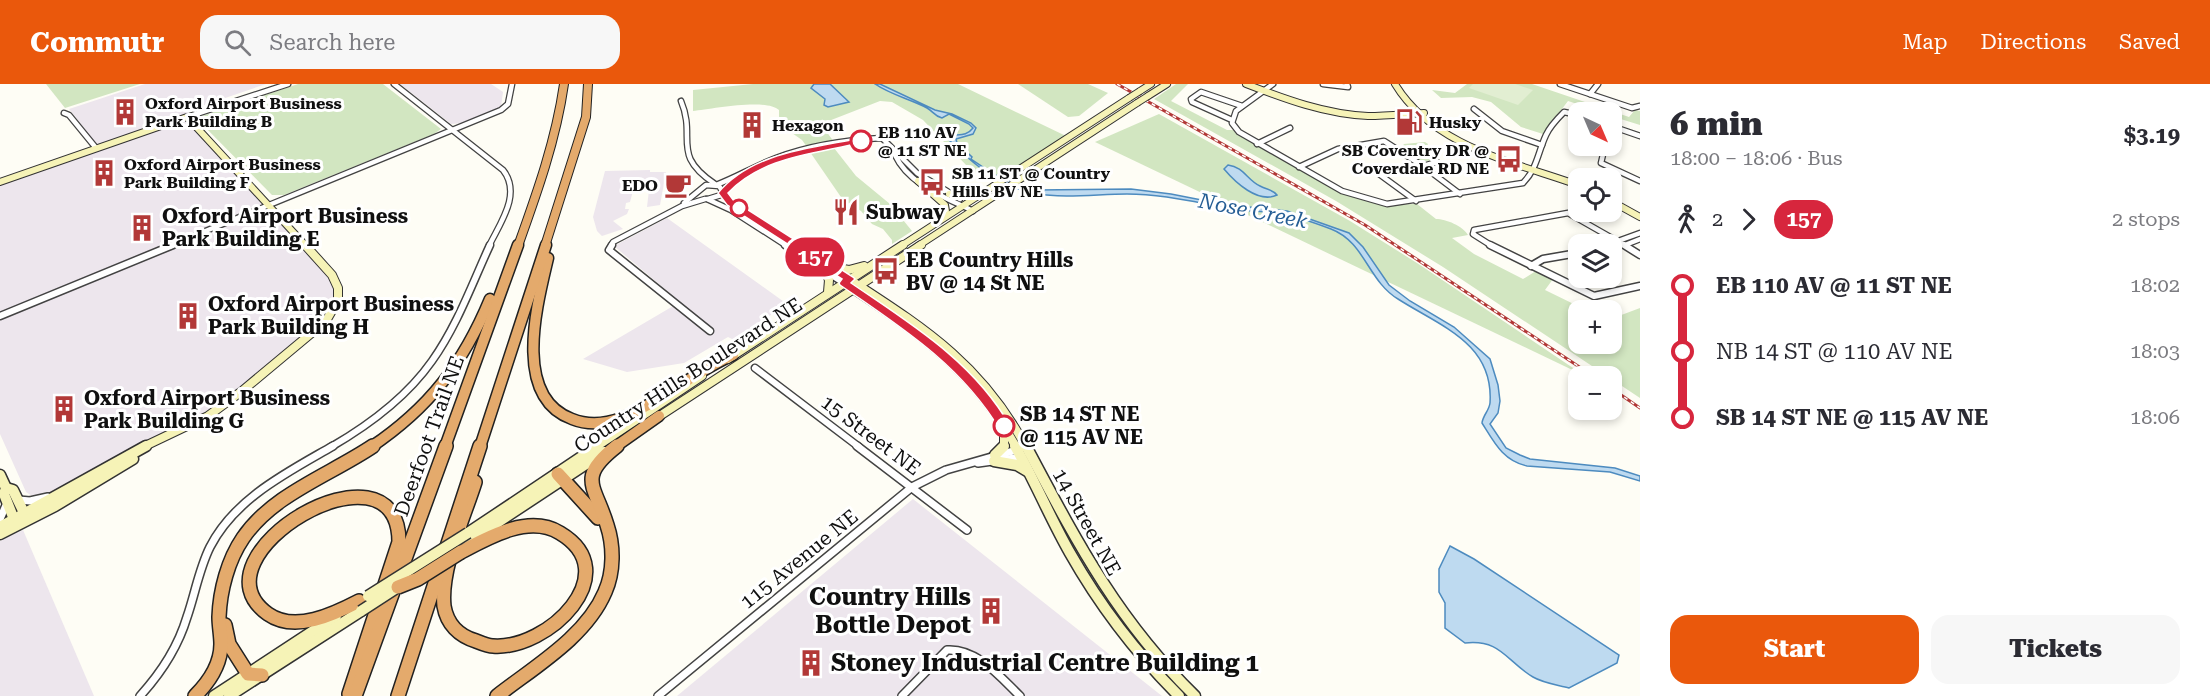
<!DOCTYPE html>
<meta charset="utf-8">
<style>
:root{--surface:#fff;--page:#f7f7f7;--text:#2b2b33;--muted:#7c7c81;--accent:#ea580c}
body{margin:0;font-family:"Roboto Serif",serif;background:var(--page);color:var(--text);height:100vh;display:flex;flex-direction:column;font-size:22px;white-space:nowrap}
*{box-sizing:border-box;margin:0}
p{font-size:20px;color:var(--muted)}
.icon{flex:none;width:33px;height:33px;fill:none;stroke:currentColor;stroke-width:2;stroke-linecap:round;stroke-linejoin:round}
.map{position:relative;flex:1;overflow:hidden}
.panel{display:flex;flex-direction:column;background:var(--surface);width:570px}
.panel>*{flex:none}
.badge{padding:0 12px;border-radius:20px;font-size:21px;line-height:39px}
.needle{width:39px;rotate:136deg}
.fabs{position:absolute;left:1568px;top:18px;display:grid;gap:12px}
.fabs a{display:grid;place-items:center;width:54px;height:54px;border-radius:12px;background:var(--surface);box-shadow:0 3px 9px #0003;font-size:30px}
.map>.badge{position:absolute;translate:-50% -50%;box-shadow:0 0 0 3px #fff}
.legs{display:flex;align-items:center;gap:9px;height:66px;padding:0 30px;font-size:20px}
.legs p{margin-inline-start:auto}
.summary{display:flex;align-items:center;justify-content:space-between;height:102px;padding:0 30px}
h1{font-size:33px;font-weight:800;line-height:45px}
.cta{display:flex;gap:12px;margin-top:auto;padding:12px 30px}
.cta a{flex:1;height:69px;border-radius:18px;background:var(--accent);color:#fff;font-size:24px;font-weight:800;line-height:69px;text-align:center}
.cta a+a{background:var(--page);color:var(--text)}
ul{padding:0 30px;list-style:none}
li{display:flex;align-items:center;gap:21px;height:66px;font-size:22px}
li i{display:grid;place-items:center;width:9px;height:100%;margin:0 8px;background:currentColor}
li i::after{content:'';width:15px;height:15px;margin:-8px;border:4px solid;border-radius:50%;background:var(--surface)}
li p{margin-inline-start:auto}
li:first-child i{background:linear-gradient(#0000 50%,currentColor 0)}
li:last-child i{background:linear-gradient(currentColor 50%,#0000 0)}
header{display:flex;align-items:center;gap:36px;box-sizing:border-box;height:84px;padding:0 30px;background:var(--accent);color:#fff}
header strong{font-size:28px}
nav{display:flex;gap:33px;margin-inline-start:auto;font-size:21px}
.search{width:420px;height:54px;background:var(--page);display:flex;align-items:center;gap:15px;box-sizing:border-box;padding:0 21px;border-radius:18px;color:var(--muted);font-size:22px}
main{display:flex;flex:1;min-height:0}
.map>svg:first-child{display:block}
.industrial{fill:#ede6ed}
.green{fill:#d2e6c1}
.pitch{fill:#e2eed2}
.water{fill:#bedaf0;stroke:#4d8bbf;stroke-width:1.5}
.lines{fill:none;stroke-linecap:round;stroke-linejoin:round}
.street-far2-casing{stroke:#434343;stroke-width:7}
.street-far1-casing{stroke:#434343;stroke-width:9}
.street-casing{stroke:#434343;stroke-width:10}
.secondary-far2-casing{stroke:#323232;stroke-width:8}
.secondary-far1-casing{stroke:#323232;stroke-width:10}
.secondary-casing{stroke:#323232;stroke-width:13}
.highway-far2-casing{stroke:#212121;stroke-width:10}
.highway-far1-casing{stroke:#212121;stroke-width:13}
.highway-casing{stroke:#212121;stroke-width:16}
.street-far2{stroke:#fff;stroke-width:4.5}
.street-far1{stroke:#fff;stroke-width:6}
.street{stroke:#fff;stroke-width:7}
.secondary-far2{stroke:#f6f3b7;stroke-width:6}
.secondary-far1{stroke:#f6f3b7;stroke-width:8}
.secondary{stroke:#f6f3b7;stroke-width:10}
.highway-far2{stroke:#e4aa6c;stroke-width:8}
.highway-far1{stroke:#e4aa6c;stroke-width:10}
.highway{stroke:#e4aa6c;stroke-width:13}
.rail-casing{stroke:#b23837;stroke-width:3}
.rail{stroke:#fff;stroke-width:1.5;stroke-dasharray:4;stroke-linecap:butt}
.secondary-bridge-far1-casing{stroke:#323232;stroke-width:8;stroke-linecap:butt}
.secondary-bridge-casing{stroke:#323232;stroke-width:13;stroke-linecap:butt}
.highway-bridge-casing{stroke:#212121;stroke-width:16;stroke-linecap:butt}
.secondary-bridge-far1{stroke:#f6f3b7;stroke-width:6}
.secondary-bridge{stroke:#f6f3b7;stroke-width:10}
.highway-bridge{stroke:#e4aa6c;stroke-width:13}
.line-1{fill:#d7263d;stroke:#fff;stroke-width:1.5}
.stop-1-dot{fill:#fff;stroke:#d7263d;stroke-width:3}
.labels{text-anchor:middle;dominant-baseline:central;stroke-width:6;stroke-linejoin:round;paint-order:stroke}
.far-poi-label{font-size:16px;font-weight:bold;fill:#101010;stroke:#fff;text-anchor:start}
.far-stop-label{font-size:16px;font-weight:bold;fill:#101010;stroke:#fff;text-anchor:start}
.poi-label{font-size:20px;font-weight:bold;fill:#101010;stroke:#fff;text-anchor:start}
.street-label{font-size:20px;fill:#101010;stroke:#fff}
.stop-label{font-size:20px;font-weight:bold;fill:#101010;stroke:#fff;text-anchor:start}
.water-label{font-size:21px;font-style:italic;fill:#265e95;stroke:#fff}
.near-poi-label{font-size:24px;font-weight:bold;fill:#101010;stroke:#fff;text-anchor:end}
</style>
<header>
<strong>Commutr</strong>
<div class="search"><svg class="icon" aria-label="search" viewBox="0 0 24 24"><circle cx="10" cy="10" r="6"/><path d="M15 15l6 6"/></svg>Search here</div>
<nav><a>Map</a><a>Directions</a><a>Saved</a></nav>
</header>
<main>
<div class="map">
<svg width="1640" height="612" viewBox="0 0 1640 612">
<rect width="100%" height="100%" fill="#fefdf5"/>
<g class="industrial">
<polygon points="145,0 266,0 187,27 189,30 182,33 329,192 334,201 334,215 327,231 312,246 218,321 50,409 32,412 26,408 0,350 0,101 100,65 69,25"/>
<polygon points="400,0 491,0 503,8 501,23 463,39 451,40"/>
<polygon points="650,86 650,88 666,88 660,121 647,123 649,106 633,107 630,118 626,119 625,125 629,125 627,130 613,137 623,145 602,152 597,147 593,133 605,87"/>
<polygon points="667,134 787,220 734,256 728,253 684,279 627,288 583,275 680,218 614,162"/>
<polygon points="913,415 1162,612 677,612"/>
<polygon points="23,446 94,612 0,612 0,457"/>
</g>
<g class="green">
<polygon points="46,0 140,0 65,24"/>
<polygon points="298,0 383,0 441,45 434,50 284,111 272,111 198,36 199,33"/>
<path d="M 753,0 L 958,0 L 1066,52 L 1013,87 L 1007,88 L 993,97 L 983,94 L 967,82 L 923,36 L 892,18 L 880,17 L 821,40 L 834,58 L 807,63 L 802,56 L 779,40 L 779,26 C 766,14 711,25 693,27 L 693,6 Z"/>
<polygon points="1018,0 1088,0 1108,9 1079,32 1068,33"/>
<path d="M 1176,0 L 1188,0 L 1171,17 L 1227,46 L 1233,46 L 1243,54 L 1346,110 L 1380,121 L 1417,120 L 1436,135 C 1446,135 1463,142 1468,151 L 1452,154 L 1474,170 L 1523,195 L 1536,187 L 1553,195 L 1545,206 L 1586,226 L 1578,226 L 1578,260 L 1611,260 L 1611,233 L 1616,233 L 1640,224 L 1640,314 L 1443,183 L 1336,117 L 1154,15 Z"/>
<polygon points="1467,0 1532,0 1629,33 1635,26 1640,27 1640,41 1611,32 1611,28 1602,28 1568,17 1543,50 1521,43 1491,18 1472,13 1441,14 1432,6 1455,9"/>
<polygon points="1159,30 1350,137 1417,179 1585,292 1095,58"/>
<path d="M 1425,58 L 1428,60 L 1426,64 L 1433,75 C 1422,82 1410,71 1401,64 L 1404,60 Z"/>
<polygon points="834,64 856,92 890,120 912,147 892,160 892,156 883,145 872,140 861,127 843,116 810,68"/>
</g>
<polygon class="pitch" points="1473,0 1515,0 1533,6 1518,21 1469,4"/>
<g class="water">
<polygon points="814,0 830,0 849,18 828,23 824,21 825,15 811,4"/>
<path d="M 875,0 L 880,0 L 935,26 L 952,30 L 971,39 L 976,44 L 973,50 L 956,55 L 957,59 L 972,73 L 971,75 L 995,91 L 1036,106 L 1131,105 L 1171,110 L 1222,120 L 1287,127 L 1349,149 L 1363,163 L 1389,201 L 1410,217 L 1454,243 L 1490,275 L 1498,301 L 1500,317 L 1498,329 L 1490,340 L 1506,364 L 1520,371 L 1530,375 L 1615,384 L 1640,392 L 1640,397 L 1610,388 L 1527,382 C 1503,377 1494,358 1482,339 C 1483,331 1489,327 1490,319 C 1494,259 1440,242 1398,215 C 1368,197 1365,158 1331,145 C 1315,139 1296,132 1279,129 C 1264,127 1249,128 1234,125 C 1198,119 1163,110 1127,110 C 1092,110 1052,117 1018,105 C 991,95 969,76 949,56 L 949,52 C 959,50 966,53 973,44 L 969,40 L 949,30 L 942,34 C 934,32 933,27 927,24 C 910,15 891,11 875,0 Z"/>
<path d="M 1228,81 C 1244,83 1247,96 1260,102 C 1267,106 1272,105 1277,111 C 1258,120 1235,98 1224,85 Z"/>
<path d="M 1450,462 L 1474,475 L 1619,571 L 1617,579 L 1569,604 C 1558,601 1543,599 1533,593 C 1506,577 1501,555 1465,559 L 1445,544 L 1445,519 L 1439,508 L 1439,485 Z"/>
</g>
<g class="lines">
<defs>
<g id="street-far2">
<path d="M 394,0 L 503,86 C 522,110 500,139 489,162"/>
<path d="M 1273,0 L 1236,27 L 1232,39 L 1239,48 L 1342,107 L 1387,120 L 1523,99 C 1537,85 1538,68 1546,51 C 1550,42 1557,35 1564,28 L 1578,31"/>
<polyline points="1323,0 1348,3 1347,0"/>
<polyline points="1560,0 1632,24 1640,22"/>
<polyline points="1590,10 1598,0"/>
<path d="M 681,17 C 697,55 670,70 715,100"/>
<polyline points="1474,25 1502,47 1542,61"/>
<polyline points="64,29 69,31 96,64"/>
<polyline points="187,33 288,0"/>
<polyline points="1232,36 1192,18 1191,15 1201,8 1242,22"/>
<polyline points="1611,42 1640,52"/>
<polyline points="1611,54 1619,45"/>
<polyline points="1257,60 1290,44"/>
<polyline points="1605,62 1601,79 1640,97"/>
<path d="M 895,71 C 909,101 945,113 973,127"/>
<polyline points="1423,82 1437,78"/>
<polyline points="1299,83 1338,65 1384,57 1423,82 1460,110"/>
<polyline points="1379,90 1416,117"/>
<path d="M 716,101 C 737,93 755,82 776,74 C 810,61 846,56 882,54 L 917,89 L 960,115"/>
<polyline points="723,109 730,119 798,162"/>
<polyline points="707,115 731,126 787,162"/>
<polyline points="708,115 721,111 735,96"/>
<polyline points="684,119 706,101 719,102 723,108"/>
<polyline points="1618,157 1640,149"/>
<polyline points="1625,161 1640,155"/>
<polyline points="169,162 501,26 508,20 512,0"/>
<polyline points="611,162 613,158 682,122 705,115"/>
<polyline points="1492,162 1473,150 1474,146 1568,129 1626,162"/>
</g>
<g id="street-far1">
<polyline points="612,161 609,166 710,247"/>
<polyline points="785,161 844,199"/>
<polyline points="796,161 849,195"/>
<polyline points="1490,161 1594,212 1640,202"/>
<polyline points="1624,161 1640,171"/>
<polyline points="1531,182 1543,175 1572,170"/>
<polyline points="0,232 173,161"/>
<polyline points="755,284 859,363"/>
<path d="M 331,363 C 369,341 406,314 432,277 C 457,242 472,200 490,161"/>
</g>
<g id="street">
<polyline points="857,362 967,446"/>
<polyline points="978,379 1022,373"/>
<polyline points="19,416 30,417 48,413"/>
<polyline points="0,435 7,419"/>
<path d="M 140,612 C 161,589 178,563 187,533 C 195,510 199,485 210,463 C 235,414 288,388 333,362"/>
<polyline points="658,612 912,403 946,386 1020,365"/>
<path d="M 902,612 L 947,566 C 977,564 1000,593 1020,612"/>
</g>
<g id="secondary-far2">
<path d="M 1246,0 C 1285,15 1325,30 1368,32 C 1387,32 1405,30 1424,29"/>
<path d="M 1395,0 C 1433,63 1514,78 1578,101"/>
<polyline points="1140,7 1151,0"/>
<polyline points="1148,12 1167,0"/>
<polyline points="918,97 945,121 946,127 941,133"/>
<polyline points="0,98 187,33 306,162"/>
<polyline points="949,110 965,112 978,108"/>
<polyline points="1611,117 1640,133"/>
<polyline points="901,162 1129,14"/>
<polyline points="918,162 1137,19"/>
</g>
<g id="secondary-far1">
<polyline points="831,183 849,186 864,182"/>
<polyline points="824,185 829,196 828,208"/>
<path d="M 855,199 C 929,247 983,283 1026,363"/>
<path d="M 850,203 C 919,248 976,289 1016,363"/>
<polyline points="728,275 903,161"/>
<polyline points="655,335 921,161"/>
<polyline points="143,363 208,332 242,307 326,237 338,216 338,204 332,191 305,161"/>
<polyline points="596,363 702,292"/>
<polyline points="1004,363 1004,349"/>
</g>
<g id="secondary">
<path d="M 1015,362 C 1035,397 1050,434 1070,469 C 1100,522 1136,569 1179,612"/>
<path d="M 1026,362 C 1076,456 1117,536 1195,612"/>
<polyline points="995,371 1004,362"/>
<polyline points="994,377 1017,381 1027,387"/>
<polyline points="0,391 6,404 4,410 15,438"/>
<polyline points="6,404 13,406 26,433"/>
<polyline points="0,443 146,362"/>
<polyline points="468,449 598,362"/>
<polyline points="0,450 55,422 133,375"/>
<polyline points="465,460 604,368"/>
<polyline points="214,612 336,532"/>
<polyline points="229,612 361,527"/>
</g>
<g id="highway-far2">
<path d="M 518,162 C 537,109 556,56 564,0"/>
<polyline points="545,162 586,33 588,0"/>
</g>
<g id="highway-far1">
<path d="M 548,174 C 537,221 512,313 572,335 C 587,341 605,340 621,334 C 661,318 694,288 733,271"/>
<path d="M 371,363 C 429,324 463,280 490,215"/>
<polyline points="445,363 518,161"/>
<polyline points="480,363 546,161"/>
<polyline points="615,363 659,332"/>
</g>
<g id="highway">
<polyline points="558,390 598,434"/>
<path d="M 461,468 C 489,453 529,430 560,449 C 627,489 548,566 493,562 C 488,562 481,559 476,557 C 459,552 447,540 444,522 C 440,485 464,433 475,398"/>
<polyline points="225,541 229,560 248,590 262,591"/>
<path d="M 349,610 L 399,458 C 399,346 186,472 268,530 C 295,549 334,530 359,517"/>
<path d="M 195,612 C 209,598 221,581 221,560 C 221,551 219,542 219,533 C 220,506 228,476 243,454 C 273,410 330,391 373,362"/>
<polyline points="355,612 446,362"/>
<polyline points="398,612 480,362"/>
<path d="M 497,612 C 534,583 586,553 605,508 C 614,488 614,462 607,441 C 595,401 576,394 617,362"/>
</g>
</defs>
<use href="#street-far2" class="street-far2-casing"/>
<use href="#street-far1" class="street-far1-casing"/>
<use href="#street" class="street-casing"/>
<use href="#secondary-far2" class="secondary-far2-casing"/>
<use href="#secondary-far1" class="secondary-far1-casing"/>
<use href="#secondary" class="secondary-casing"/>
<use href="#highway-far2" class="highway-far2-casing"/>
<use href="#highway-far1" class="highway-far1-casing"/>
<use href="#highway" class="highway-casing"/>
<use href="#street-far2" class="street-far2"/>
<use href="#street-far1" class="street-far1"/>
<use href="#street" class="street"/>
<use href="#secondary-far2" class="secondary-far2"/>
<use href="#secondary-far1" class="secondary-far1"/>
<use href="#secondary" class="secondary"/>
<use href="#highway-far2" class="highway-far2"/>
<use href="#highway-far1" class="highway-far1"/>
<use href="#highway" class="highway"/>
<defs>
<g id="rail">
<polyline points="1117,0 1365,141 1593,292"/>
<polyline points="1611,304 1640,324"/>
</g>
</defs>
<use href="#rail" class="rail-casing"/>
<use href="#rail" class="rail"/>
<defs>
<g id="secondary-bridge-far1">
<polyline points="1129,14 1140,7"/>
<polyline points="1137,19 1148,12"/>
</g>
<g id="secondary-bridge">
<polyline points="368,512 468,449"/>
<polyline points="361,527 401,501"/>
</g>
<polyline id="highway-bridge" points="398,503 418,495 461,468"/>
</defs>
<use href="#secondary-bridge-far1" class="secondary-bridge-far1-casing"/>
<use href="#secondary-bridge" class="secondary-bridge-casing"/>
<use href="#highway-bridge" class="highway-bridge-casing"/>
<use href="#secondary-bridge-far1" class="secondary-bridge-far1"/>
<use href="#secondary-bridge" class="secondary-bridge"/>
<use href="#highway-bridge" class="highway-bridge"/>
</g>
<path class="line-1" d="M 861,54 L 865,57 L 864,58 C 816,70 763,72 728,109 L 734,117 L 853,193 L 855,195 L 851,199 C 911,240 974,278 1010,342 L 1008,346 L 1000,346 C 961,281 901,243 840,201 L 839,199 L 842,195 L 727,121 L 718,109 C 752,68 812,64 861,54 Z"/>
<defs>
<symbol id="building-bare" viewBox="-9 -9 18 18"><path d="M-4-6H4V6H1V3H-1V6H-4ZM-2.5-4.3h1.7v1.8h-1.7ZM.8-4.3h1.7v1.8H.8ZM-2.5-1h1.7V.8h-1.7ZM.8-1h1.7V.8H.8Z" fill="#b23837" stroke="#fff" stroke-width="2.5" paint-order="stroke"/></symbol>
<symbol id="fuel-bare" viewBox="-9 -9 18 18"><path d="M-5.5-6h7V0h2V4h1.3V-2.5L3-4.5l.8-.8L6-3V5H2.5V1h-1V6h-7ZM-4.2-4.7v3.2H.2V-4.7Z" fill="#b23837" stroke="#fff" stroke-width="2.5" paint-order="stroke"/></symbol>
<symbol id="bus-bare" viewBox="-9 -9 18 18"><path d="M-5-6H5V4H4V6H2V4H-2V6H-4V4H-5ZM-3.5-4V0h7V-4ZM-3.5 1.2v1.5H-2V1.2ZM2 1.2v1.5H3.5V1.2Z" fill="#b23837" stroke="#fff" stroke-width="2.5" paint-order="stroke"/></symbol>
<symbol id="cafe-bare" viewBox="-9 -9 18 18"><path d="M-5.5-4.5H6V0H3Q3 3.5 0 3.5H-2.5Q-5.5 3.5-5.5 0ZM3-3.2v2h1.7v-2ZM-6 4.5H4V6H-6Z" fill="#b23837" stroke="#fff" stroke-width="2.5" paint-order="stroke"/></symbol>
<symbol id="restaurant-bare" viewBox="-9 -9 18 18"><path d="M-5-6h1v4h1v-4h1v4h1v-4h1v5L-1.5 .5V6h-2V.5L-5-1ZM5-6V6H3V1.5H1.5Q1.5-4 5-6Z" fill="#b23837" stroke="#fff" stroke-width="2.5" paint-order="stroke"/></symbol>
</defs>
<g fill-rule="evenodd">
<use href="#building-bare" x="106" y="9" width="38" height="38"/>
<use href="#fuel-bare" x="1390" y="19" width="38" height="38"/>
<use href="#building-bare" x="733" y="22" width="38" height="38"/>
<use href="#bus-bare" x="1490" y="56" width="38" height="38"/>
<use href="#building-bare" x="85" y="70" width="38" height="38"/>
<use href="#bus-bare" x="913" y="79" width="38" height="38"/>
<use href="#cafe-bare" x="659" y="82" width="38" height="38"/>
<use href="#restaurant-bare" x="827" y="109" width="38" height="38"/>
<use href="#building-bare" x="123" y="125" width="38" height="38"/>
<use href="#bus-bare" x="867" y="168" width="38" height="38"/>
<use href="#building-bare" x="169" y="213" width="38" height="38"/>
<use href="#building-bare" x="45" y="306" width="38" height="38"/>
<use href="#building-bare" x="972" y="508" width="38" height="38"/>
<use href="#building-bare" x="792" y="560" width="38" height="38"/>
</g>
<g class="stop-1-dot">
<circle cx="861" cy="57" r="10"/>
<circle cx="739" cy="124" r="8"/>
<circle cx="1004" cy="342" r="10"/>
</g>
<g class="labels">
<g class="far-poi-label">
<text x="145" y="19">Oxford Airport Business<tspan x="145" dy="18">Park Building B</tspan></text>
<text x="1429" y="38">Husky</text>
<text x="772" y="41">Hexagon</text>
<text x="1489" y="66" text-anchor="end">SB Coventry DR @<tspan x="1489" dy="18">Coverdale RD NE</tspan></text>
<text x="124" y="80">Oxford Airport Business<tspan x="124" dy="18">Park Building F</tspan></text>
<text x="952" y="89">SB 11 ST @ Country<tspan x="952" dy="18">Hills BV NE</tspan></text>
<text x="658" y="101" text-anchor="end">EDO</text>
</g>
<g class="far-stop-label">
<text x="878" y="48">EB 110 AV<tspan x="878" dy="18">@ 11 ST NE</tspan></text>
</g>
<g class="poi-label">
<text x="866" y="128">Subway</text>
<text x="162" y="132">Oxford Airport Business<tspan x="162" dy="23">Park Building E</tspan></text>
<text x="906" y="176">EB Country Hills<tspan x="906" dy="23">BV @ 14 St NE</tspan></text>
<text x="208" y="220">Oxford Airport Business<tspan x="208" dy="23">Park Building H</tspan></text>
<text x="84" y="314">Oxford Airport Business<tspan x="84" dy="23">Park Building G</tspan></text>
</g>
<g class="street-label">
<text transform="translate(688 291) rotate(-33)">Country Hills Boulevard NE</text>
<text transform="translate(871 351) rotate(37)">15 Street NE</text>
<text transform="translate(429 352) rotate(-70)">Deerfoot Trail NE</text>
<text transform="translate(1087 438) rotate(61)">14 Street NE</text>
<text transform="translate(799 475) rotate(-39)">115 Avenue NE</text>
</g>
<g class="stop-label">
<text x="1020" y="330">SB 14 ST NE<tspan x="1020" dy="23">@ 115 AV NE</tspan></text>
</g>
<g class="water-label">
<text transform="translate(1253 127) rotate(11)">Nose Creek</text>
</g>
<g class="near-poi-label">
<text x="971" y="513">Country Hills<tspan x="971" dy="28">Bottle Depot</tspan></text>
<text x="831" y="579" text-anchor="start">Stoney Industrial Centre Building 1</text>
</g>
</g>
</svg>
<div class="fabs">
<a><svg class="needle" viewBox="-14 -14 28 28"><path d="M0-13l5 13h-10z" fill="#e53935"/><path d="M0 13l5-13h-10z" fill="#7c7c81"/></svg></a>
<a><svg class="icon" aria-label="locate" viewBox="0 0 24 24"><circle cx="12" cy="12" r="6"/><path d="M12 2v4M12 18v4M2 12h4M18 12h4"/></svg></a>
<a><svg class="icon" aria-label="layers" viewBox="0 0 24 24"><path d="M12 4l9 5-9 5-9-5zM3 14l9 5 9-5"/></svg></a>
<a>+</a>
<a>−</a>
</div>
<b class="badge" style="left:815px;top:173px;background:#d7263d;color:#fff">157</b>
</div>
<section class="panel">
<div class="summary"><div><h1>6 min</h1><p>18:00 – 18:06 · Bus</p></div><b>$3.19</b></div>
<div class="legs"><svg class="icon" aria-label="walk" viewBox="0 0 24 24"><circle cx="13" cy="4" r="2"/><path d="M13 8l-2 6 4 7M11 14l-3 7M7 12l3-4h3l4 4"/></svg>2<svg class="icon" aria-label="forward" viewBox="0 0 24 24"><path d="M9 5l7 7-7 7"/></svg><b class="badge" style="background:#d7263d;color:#fff">157</b><p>2 stops</p></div>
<ul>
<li><i style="color:#d7263d"></i><b>EB 110 AV @ 11 ST NE</b><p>18:02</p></li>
<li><i style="color:#d7263d"></i><span>NB 14 ST @ 110 AV NE</span><p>18:03</p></li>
<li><i style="color:#d7263d"></i><b>SB 14 ST NE @ 115 AV NE</b><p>18:06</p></li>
</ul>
<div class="cta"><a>Start</a><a>Tickets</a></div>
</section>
</main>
